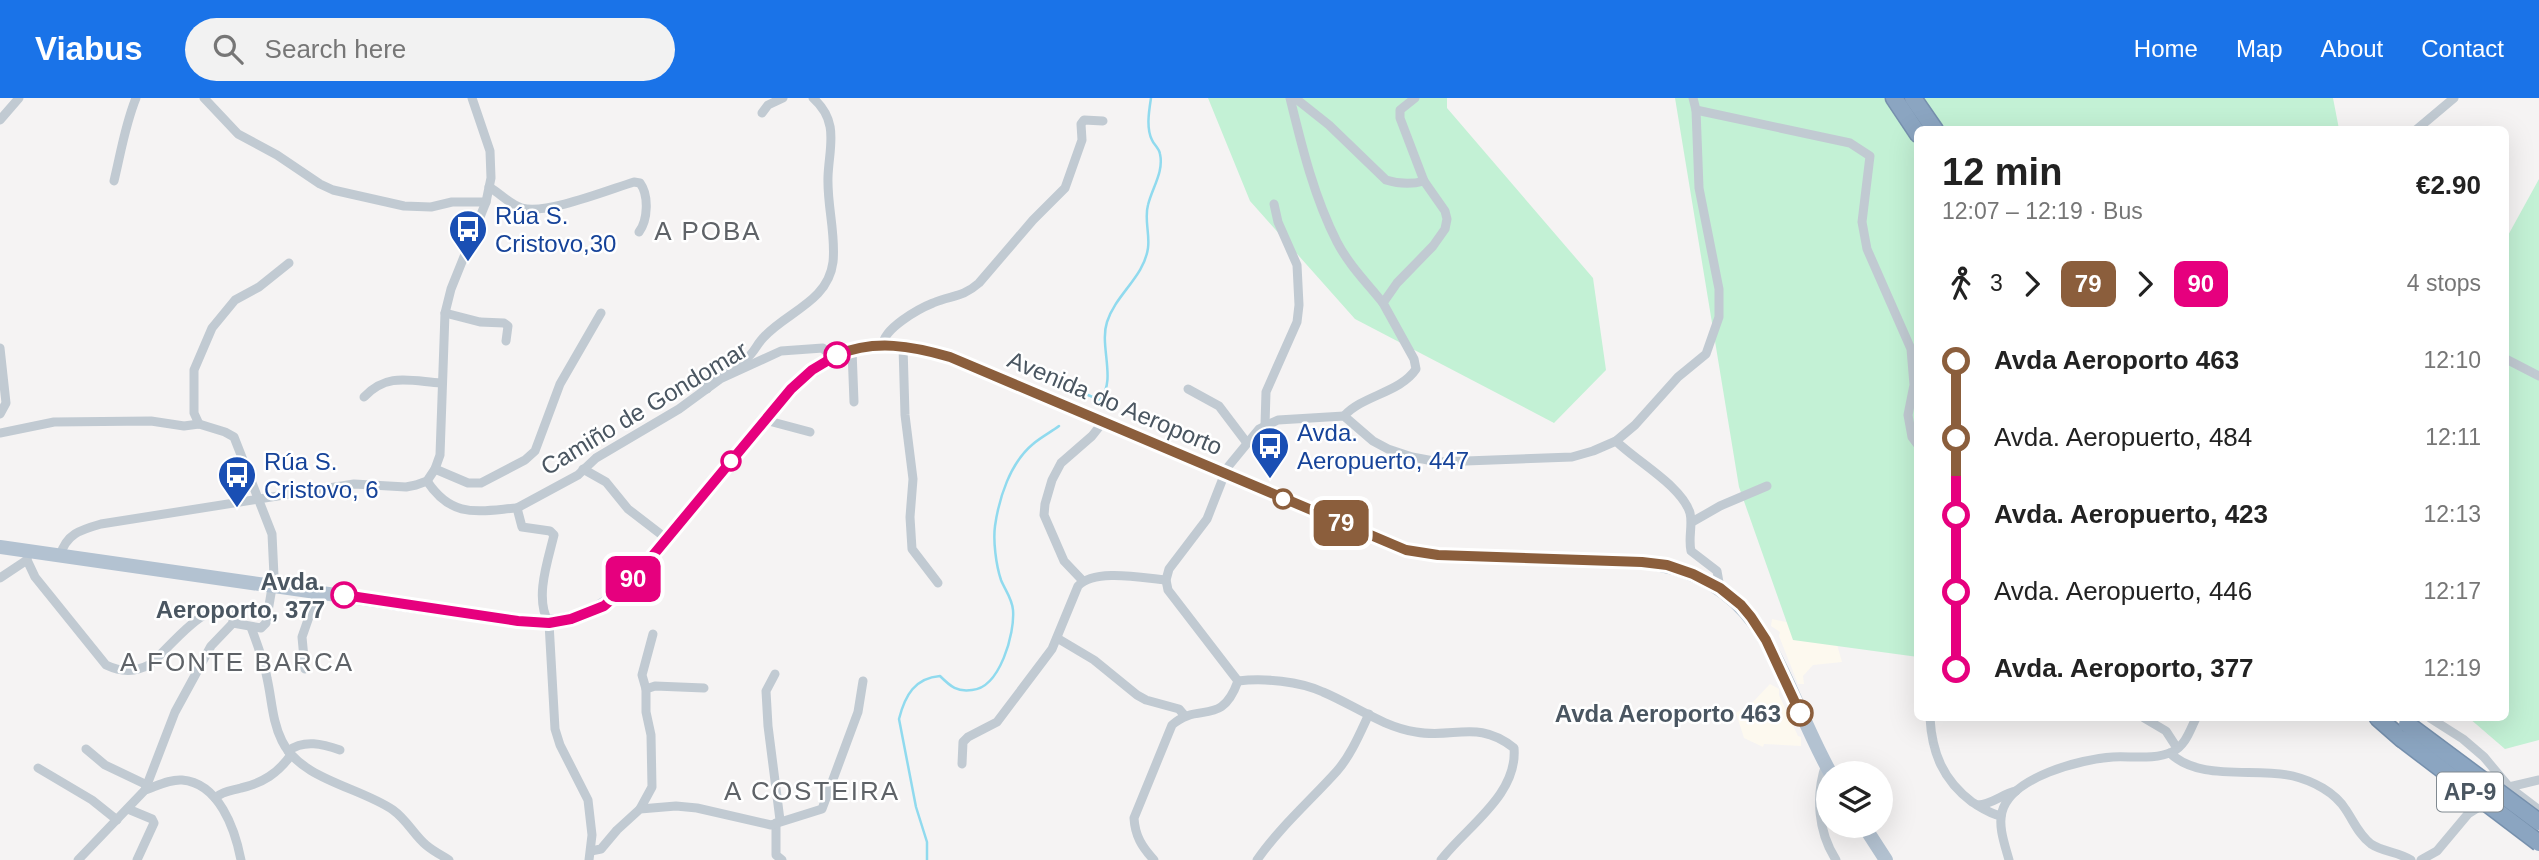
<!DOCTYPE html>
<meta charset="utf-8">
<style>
:root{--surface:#fff;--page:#f2f2f2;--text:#222;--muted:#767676;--accent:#1a73e8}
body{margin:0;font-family:Arial,sans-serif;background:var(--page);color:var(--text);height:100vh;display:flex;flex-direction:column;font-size:26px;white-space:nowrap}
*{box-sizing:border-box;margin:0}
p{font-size:23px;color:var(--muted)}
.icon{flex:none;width:38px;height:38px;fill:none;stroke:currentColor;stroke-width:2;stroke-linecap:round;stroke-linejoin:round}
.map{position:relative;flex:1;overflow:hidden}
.details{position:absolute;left:1914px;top:28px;width:595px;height:595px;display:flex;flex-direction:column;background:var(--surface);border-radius:10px;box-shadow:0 7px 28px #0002}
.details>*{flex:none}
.badge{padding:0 14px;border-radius:10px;font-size:24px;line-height:46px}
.controls{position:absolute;left:1816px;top:663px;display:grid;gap:14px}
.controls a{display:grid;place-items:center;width:77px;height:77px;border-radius:50%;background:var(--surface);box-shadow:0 7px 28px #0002;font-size:35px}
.map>.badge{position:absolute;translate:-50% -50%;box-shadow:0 0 0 4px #fff}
.legs{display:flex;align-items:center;gap:10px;height:77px;padding:0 28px;font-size:23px}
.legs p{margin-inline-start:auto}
.overview{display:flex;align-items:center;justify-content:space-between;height:119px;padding:0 28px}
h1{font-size:38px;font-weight:700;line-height:52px}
ul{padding:0 28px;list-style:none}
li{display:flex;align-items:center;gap:24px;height:77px;font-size:26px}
li i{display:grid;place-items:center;width:10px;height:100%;margin:0 9px;background:currentColor}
li i::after{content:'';width:18px;height:18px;margin:-9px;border:5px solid;border-radius:50%;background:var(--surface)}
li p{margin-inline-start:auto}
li:first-child i{background:linear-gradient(#0000 50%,currentColor 0)}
li:last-child i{background:linear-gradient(currentColor 50%,#0000 0)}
header{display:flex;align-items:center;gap:42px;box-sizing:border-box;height:98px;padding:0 35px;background:var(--accent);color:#fff}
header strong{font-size:33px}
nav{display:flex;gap:38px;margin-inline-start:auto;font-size:24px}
.search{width:490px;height:63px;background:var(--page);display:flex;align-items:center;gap:18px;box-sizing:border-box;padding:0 24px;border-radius:38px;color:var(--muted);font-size:26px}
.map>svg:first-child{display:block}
.commercial{fill:#fdf9ef}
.green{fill:#c3f1d5}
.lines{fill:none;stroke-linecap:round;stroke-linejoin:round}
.stream{stroke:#90daee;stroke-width:2.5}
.motorway-casing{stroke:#7690ad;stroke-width:19}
.minor{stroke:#c1cad2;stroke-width:9}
.primary{stroke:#b3c2d1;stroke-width:14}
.motorway{stroke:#8ba5c1;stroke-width:16}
.motorway-bridge-casing{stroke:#7690ad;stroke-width:19;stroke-linecap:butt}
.motorway-bridge{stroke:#8ba5c1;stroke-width:16}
.line-1-casing{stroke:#fff;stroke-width:16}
.line-2-casing{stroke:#fff;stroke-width:16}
.line-1{stroke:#8b5e3c;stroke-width:10}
.line-2{stroke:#e6007e;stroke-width:10}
.stop-2-dot{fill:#fff;stroke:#e6007e;stroke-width:3.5}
.stop-1-dot{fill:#fff;stroke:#8b5e3c;stroke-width:3.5}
.labels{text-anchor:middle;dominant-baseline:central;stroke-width:5;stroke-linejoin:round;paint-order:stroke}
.shield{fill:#fff;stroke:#808990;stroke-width:2}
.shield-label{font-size:23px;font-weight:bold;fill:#4a5661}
.transit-label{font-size:24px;fill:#164399;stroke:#fff;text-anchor:start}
.street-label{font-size:24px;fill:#4a5661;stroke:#fff}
.stop-label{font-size:24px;font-weight:bold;fill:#4a5661;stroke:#fff;text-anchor:end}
.neighbourhood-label{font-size:26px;letter-spacing:2px;fill:#5f6368;stroke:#fff}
</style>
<header>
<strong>Viabus</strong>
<div class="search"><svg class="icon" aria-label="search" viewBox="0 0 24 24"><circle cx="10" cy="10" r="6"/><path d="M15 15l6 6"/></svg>Search here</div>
<nav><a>Home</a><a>Map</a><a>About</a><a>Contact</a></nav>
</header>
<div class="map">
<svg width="2539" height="762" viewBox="0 0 2539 762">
<rect width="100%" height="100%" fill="#f5f3f3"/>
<g class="commercial">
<polygon points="1772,521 1804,528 1832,529 1842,564 1813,567 1803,578 1804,586 1798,586 1779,538 1780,534 1771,528"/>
<polygon points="1770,586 1779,591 1779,597 1798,638 1801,639 1801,648 1764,646 1763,649 1744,640 1736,615 1752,605"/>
</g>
<g class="green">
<polygon points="1208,0 1447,0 1447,10 1593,180 1606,272 1554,325 1355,221 1250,103"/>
<polygon points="1675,0 2333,0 2339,31 1918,32 1918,559 1793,542 1739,389"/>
<polygon points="2539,81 2539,642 2505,651 2469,620 2506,620 2506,141"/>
</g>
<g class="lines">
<g class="stream">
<path d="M 1079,297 L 1083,295 L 1100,302 C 1117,282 1099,248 1107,224 C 1116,196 1144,179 1148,150 C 1150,136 1144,121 1148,107 C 1152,90 1164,74 1160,56 C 1159,50 1154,47 1152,42 C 1146,30 1149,13 1151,0"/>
<path d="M 927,762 L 927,744 L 916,709 L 899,621 C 905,597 915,580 940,578 C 951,589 957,594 972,592 C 1000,590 1015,535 1013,512 C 1012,500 1005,492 1001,482 C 996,467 993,443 995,428 C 999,400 1010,365 1033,346 C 1041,339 1051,334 1059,328"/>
</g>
<defs>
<g id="motorway">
<polyline points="1894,0 1918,36"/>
<polyline points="1913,0 1935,32"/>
<polyline points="2378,620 2402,641"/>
</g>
</defs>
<use href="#motorway" class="motorway-casing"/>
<g class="minor">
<polyline points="204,0 238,36 277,57 320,86 333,92 404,108 431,109 452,104 486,104"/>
<path d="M 1290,0 C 1302,49 1314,99 1337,144 C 1349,167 1367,185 1383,205"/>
<path d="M 1295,0 L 1329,27 L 1386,82 C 1399,86 1410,87 1424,83"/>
<polyline points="1696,12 1850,45 1870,58 1862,124 1867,151 1911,251 1914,287 1908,317 1912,339 1918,347"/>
<polyline points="762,15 768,7 783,0"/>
<polyline points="0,22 19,0"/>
<polyline points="2416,32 2454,0"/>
<path d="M 114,83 C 121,54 125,27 136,0"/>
<path d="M 489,89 C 500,95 510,107 522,110 C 546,117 608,92 634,84 L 640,85 C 649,97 648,122 639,134"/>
<polyline points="445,215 480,224 504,225 508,228 506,243"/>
<path d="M 883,247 C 883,231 918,211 933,205 C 951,197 962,200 979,185 L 1033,122 L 1065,90 L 1082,42 L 1081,26 L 1084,22 L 1103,23"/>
<polyline points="903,248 905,317 913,381 910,419 912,451 938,485"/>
<polyline points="0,250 6,305 0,316"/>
<polyline points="852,252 854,304"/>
<polyline points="2506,261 2539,278"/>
<path d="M 707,291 L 709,281 C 721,272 735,269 746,261 C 754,255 757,246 763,240 C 786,214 828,204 833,164 C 836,136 827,108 828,79 C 829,49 840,24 813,0"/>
<polyline points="1188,291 1219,308 1247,345"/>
<path d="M 364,299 C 387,274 411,283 441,285"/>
<path d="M 1344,318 C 1363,297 1400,295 1416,271 L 1414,261 L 1383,205 L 1397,185 L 1433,148 L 1445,131 L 1447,121 L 1445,113 L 1424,83 L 1400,20 L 1400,12 L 1415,0"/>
<polyline points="765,322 810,334"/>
<polyline points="199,326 194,315 194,272 212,230 235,202 259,189 289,165"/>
<polyline points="1265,327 1266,294 1297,224 1299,207 1297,167 1278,124 1274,106"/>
<polyline points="0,335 54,324 151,323 184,328 199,326 225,334 234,339 272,436 274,478 266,525 261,530 233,525"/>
<path d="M 1616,343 C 1636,363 1682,388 1690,415 C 1693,427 1688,440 1691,453 L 1717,473 L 1720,490"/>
<polyline points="435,371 468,385 481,385 525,362 535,353 560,286 601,215"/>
<polyline points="583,371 606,384 628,411 667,441"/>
<path d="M 427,383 C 452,421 478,413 517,410 L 522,429 L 550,433 L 554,437 C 548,462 534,501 549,525 L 555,631 L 560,647 L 588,702 L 592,737 L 589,762"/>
<polyline points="517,410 578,377 596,360 679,311 720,281 781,253 823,250 831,260"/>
<polyline points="1692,424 1720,408 1767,388"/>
<path d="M 28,453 L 27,462 L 35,479 L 106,567 C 123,575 135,574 151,566 C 166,552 199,512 219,512 C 225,511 229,515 233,519 L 233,525"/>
<path d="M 60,458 C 66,436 80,432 101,426 L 354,386 L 406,389 L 416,387 L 427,383 L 435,371 L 440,357 L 445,215 L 451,191 L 486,104 L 491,80 L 490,53 L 472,0"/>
<polyline points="0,480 27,462"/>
<polyline points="1083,483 1064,463 1044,417 1045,406 1052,382 1061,365 1092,338 1103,324"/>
<path d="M 251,529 C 257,546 264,563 267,580 C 272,602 272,623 282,643 C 301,682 360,689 393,712 C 407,722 414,737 426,747 C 433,753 441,757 449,762"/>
<polyline points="1057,540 1094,562 1137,597 1146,602 1179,611 1185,618"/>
<polyline points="305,571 302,539 318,493"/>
<polyline points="775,576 766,593 768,628 780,722"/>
<path d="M 1238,583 C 1264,580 1299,583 1323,594 C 1354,607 1383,629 1416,634 C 1454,641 1478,621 1514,650 C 1518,697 1466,729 1441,762"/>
<polyline points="646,591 642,577 653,536"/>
<path d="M 1930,620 C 1932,655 1943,682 1972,704 C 1982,710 1990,716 2001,718"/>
<polyline points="2144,620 2166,633 2177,650"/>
<polyline points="2430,620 2463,641 2484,659 2509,689 2539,712"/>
<polyline points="86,651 105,667 147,687"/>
<path d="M 288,653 C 304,641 323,646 340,652"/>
<path d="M 2170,655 C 2199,684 2256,669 2293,678 C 2313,683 2335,694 2346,712 C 2354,724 2359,737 2371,746 C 2383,754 2399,754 2411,762"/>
<path d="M 962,666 L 963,644 L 968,639 L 997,624 L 1052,551 L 1078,488 C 1095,470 1143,480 1166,482"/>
<path d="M 1826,666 C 1815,698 1818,734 1836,762"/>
<polyline points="38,670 92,702 117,722"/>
<path d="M 145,692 C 157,688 170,681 182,682 C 219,685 235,731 241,762"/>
<polyline points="2499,696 2509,689 2539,682"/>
<path d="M 215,700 C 223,693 231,693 241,690 C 263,685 278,675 291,657"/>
<path d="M 1978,707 C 1993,706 2002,696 2016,693"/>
<polyline points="128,711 152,721 154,725 137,762"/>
<polyline points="640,711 652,689 651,637 646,614 646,591 655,588 704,590"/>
<polyline points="776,725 776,757 782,762"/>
<polyline points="591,753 601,751 617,732 640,711 676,708 697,710 771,727 822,711 858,614 863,583"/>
<polyline points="78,762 145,692 175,614 211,548 233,525"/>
<path d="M 1154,762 C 1142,749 1135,738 1134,720 L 1172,627 C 1199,603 1221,630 1238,583 L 1168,492 L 1166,482 L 1169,471 L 1207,421 L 1227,370 L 1259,331 L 1278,322 L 1344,318 L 1373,343 L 1388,351 L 1412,359 L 1439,364 L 1572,359 L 1593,353 L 1616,343 L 1635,327 L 1678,279 L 1706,256 L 1719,219 L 1719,191 L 1699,90 L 1696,12 L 1693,0"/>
<path d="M 1257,762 C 1279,730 1311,702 1337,673 C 1351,657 1360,635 1369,616"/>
<path d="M 2009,762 C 2005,747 1998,729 2002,714 C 2011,679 2081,661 2113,659 C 2131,658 2155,662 2172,654 C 2186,647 2190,632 2196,620"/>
<polyline points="2421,762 2437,753 2468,716 2487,704"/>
</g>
<g class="primary">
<path d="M 0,449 L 518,523 C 564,528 597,518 630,485 L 791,291 C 842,242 885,239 950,259 L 1406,452 L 1438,457 L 1642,464 C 1769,478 1778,582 1831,676"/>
<polyline points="1864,728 1886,762"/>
</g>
<use href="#motorway" class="motorway"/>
<defs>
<g id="motorway-bridge">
<polyline points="2407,626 2539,724"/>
<polyline points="2402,641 2539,745"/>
</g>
</defs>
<use href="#motorway-bridge" class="motorway-bridge-casing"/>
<use href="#motorway-bridge" class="motorway-bridge"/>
</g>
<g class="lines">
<defs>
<path id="line-1" d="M 837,257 C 875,241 912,248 950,259 L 1406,452 L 1438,457 L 1642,464 L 1667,467 L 1693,476 L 1720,490 L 1741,507 L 1751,519 L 1766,542 L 1800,615"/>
<polyline id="line-2" points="344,497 518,523 549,525 571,521 604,508 630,485 791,291 812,272 837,257"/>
</defs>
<use href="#line-1" class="line-1-casing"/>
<use href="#line-2" class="line-2-casing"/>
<use href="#line-1" class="line-1"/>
<use href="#line-2" class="line-2"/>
</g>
<defs>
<symbol id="bus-pin" viewBox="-11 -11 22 30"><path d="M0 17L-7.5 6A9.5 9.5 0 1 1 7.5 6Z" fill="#1a4fb4" stroke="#fff"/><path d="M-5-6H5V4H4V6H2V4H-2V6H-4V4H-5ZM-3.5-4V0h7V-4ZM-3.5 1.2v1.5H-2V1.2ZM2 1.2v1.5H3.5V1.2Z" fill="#fff"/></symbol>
</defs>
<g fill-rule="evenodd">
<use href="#bus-pin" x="446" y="109" width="44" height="60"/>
<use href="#bus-pin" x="1248" y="326" width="44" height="60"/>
<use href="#bus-pin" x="215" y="355" width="44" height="60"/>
</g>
<g class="stop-2-dot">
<circle cx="837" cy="257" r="12"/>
<circle cx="731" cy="363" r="9"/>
<circle cx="344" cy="497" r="12"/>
</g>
<g class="stop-1-dot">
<circle cx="1283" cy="401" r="9"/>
<circle cx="1800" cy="615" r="12"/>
</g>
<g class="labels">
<rect class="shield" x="2437" y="674.5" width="66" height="39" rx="5"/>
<g class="shield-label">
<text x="2470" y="694">AP-9</text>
</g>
<g class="transit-label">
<text x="495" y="117">Rúa S.<tspan x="495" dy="28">Cristovo,30</tspan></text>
<text x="1297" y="334">Avda.<tspan x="1297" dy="28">Aeropuerto, 447</tspan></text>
<text x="264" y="363">Rúa S.<tspan x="264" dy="28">Cristovo, 6</tspan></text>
</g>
<g class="street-label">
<text transform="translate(1115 305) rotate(23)">Avenida do Aeroporto</text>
<text transform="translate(644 310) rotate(-31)">Camiño de Gondomar</text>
</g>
<g class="stop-label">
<text x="325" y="483">Avda.<tspan x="325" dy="28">Aeroporto, 377</tspan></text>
<text x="1781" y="615">Avda Aeroporto 463</text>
</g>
<g class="neighbourhood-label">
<text x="708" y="133">A POBA</text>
<text x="237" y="564">A FONTE BARCA</text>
<text x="812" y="693">A COSTEIRA</text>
</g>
</g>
</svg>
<div class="controls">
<a><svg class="icon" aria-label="layers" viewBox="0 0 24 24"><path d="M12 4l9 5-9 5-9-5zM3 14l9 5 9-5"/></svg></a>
</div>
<b class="badge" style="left:1341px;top:425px;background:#8b5e3c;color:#fff">79</b>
<b class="badge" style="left:633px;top:481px;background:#e6007e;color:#fff">90</b>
<section class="details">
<div class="overview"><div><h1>12 min</h1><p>12:07 – 12:19 · Bus</p></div><b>€2.90</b></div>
<div class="legs"><svg class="icon" aria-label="walk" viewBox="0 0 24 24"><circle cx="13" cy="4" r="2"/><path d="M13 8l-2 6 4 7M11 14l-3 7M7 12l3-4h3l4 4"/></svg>3<svg class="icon" aria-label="forward" viewBox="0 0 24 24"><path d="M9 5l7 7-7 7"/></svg><b class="badge" style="background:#8b5e3c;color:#fff">79</b><svg class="icon" aria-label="forward" viewBox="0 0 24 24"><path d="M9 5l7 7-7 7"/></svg><b class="badge" style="background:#e6007e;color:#fff">90</b><p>4 stops</p></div>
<ul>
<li><i style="color:#8b5e3c"></i><b>Avda Aeroporto 463</b><p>12:10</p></li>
<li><i style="color:#8b5e3c"></i><span>Avda. Aeropuerto, 484</span><p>12:11</p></li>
<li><i style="color:#e6007e"></i><b>Avda. Aeropuerto, 423</b><p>12:13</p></li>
<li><i style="color:#e6007e"></i><span>Avda. Aeropuerto, 446</span><p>12:17</p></li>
<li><i style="color:#e6007e"></i><b>Avda. Aeroporto, 377</b><p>12:19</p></li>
</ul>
</section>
</div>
